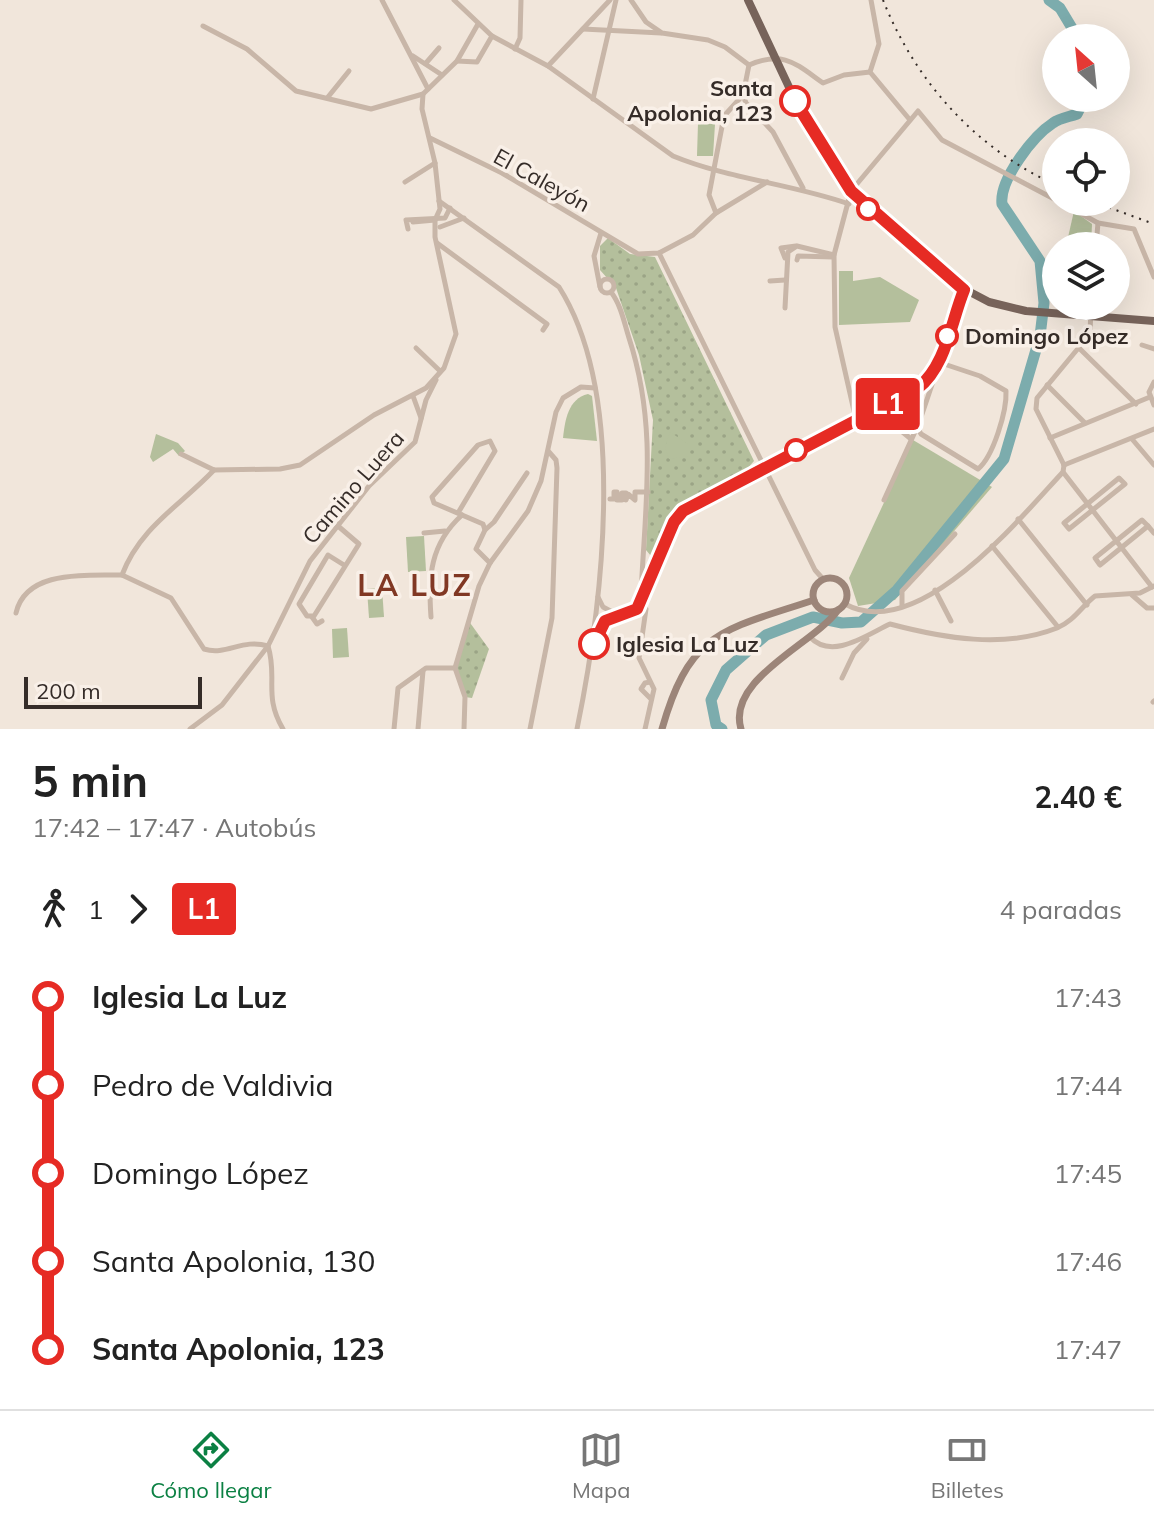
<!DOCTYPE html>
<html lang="es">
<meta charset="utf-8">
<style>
:root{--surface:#fff;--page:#f2f2f2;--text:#222;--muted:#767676;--line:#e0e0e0;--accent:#0b8043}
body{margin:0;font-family:Mulish,sans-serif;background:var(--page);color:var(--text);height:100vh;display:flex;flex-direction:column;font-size:30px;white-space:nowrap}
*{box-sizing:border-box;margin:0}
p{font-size:26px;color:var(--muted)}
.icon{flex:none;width:44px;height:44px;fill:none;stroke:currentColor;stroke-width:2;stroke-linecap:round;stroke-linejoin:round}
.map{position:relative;height:729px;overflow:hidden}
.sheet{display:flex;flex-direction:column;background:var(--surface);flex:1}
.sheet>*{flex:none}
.badge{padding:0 16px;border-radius:6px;font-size:28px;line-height:52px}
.needle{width:52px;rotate:333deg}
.fabs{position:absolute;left:1042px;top:24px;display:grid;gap:16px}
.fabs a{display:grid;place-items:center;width:88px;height:88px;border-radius:50%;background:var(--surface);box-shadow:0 8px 32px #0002;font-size:40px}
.scale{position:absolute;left:24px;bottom:20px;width:178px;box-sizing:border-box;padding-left:8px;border:4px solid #352c28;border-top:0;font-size:22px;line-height:28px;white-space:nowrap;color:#352c28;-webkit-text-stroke:6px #f9f0e8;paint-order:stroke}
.map>.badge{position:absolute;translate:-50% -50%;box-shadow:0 0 0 4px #fff}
.legs{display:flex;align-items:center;gap:12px;height:88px;padding:0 32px;font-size:26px}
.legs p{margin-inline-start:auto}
.summary{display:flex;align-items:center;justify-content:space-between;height:136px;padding:0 32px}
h1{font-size:44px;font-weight:700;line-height:60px}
ul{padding:0 32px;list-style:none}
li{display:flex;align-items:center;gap:28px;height:88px;font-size:30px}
li i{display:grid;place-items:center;width:12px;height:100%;margin:0 10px;background:currentColor}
li i::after{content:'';width:20px;height:20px;margin:-10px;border:6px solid;border-radius:50%;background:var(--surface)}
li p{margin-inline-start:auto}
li:first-child i{background:linear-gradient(#0000 50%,currentColor 0)}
li:last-child i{background:linear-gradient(currentColor 50%,#0000 0)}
.tab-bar{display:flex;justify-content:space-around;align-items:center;height:112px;border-top:2px solid var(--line);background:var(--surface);font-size:22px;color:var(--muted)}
.tab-bar a{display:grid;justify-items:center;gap:4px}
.tab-bar .selected{color:var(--accent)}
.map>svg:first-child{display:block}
.grass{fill:url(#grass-dots)}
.park{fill:#b4bf9c}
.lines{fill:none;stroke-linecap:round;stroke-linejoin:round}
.river{stroke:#7cacad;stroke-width:11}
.street{stroke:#c8b6a8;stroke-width:5}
.secondary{stroke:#9c8579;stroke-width:7}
.primary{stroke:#77635a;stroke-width:8}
.rail{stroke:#352c28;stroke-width:2;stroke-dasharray:2 6;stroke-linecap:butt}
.line-1-casing{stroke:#fff;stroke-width:18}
.line-1{stroke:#e62b24;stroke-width:12}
.stop-1-dot{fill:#fff;stroke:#e62b24;stroke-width:4}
.labels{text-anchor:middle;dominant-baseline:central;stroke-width:7;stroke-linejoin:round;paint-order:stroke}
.stop-label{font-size:22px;font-weight:bold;fill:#352c28;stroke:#f9f0e8;text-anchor:start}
.street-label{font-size:22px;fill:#352c28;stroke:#f9f0e8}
.district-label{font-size:30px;font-weight:bold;letter-spacing:2px;fill:#813824;stroke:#f9f0e8}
</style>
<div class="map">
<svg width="1154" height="729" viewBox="0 0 1154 729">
<defs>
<pattern id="grass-dots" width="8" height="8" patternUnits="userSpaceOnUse" patternTransform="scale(2)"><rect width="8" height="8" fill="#b4bf9c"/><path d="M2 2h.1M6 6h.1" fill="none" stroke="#9ba486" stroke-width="1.8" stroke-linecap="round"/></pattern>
</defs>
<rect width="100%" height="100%" fill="#f1e6db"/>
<g class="grass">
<polygon points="608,238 630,254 655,257 754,461 747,469 679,504 666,521 651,556 646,550 653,420 639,355 616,288 600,270 600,246"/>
<polygon points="468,620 489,649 472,698 465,697 455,668"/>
</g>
<g class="park">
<polygon points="698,123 715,124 713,156 697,156"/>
<polygon points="1074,211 1092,224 1091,246 1066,246"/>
<polygon points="839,271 853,271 853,281 880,277 919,300 910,322 839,325"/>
<path d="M 588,394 L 592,396 L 597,441 L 563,438 C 565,420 568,399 588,394 Z"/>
<polygon points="670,432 688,444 688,456 669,459 665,447"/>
<polygon points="156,434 178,443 185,451 179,456 173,449 153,462 150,457"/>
<polygon points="913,440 992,487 895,600 858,606 849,578"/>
<polygon points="424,536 426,571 408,572 406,537"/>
<polygon points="382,588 384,617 369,618 367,589"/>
<polygon points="347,628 349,657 333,658 332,629"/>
</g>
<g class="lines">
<g class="river">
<polyline points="1049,0 1060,8 1078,38"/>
<path d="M 722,729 L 716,725 L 711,700 L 726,670 L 766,635 L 813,617 L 842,623 L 861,622 L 897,590 L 1004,459 L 1040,336 L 1044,303 L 1040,261 L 1002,204 C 999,180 1033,136 1053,123 C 1060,118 1069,117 1077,114 L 1085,98"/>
</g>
<g class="street">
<polyline points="382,0 428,89"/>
<path d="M 454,0 L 492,36 L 548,66 L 673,156 C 729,179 792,184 849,204"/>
<polyline points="631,0 646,22 662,33 708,40 725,47 749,65"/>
<polyline points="871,0 879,44 870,72 910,120"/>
<polyline points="203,26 247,49 296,91 371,109 423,94 457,61 478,24"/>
<polyline points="583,29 661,33"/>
<polyline points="515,49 520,38 521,0"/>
<polyline points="413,56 442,75"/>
<polyline points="457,61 477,62 492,36"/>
<polyline points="426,63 439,48"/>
<path d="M 749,65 C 784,50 796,64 823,83 L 844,75 L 870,72"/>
<polyline points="548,66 610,0"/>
<polyline points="743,95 746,103 773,132 803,188"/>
<polyline points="328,97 349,71"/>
<polyline points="593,99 616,0"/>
<polyline points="430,138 502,173 638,254 659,253 693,235 716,213 767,182"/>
<polyline points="405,182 435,163"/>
<path d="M 439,201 L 559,287 C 629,397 602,607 577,729"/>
<polyline points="1060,202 1098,223 1134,229 1154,277"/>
<polyline points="716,213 709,195 724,116 743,95 749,65"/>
<polyline points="413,222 435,220"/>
<polyline points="440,227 464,218"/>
<polyline points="408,229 406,220 445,218 450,208"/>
<polyline points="437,243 547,324 543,330"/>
<polyline points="1096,246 1098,223"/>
<polyline points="659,253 815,570 823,579"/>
<polyline points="785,258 781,248 796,246"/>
<polyline points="797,260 798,256 833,257"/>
<circle cx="607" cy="286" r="7"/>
<polyline points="770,281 785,280"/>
<polyline points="600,287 594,256 601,233"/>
<path d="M 611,292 C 621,305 624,322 629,338 C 658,427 645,504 641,595 L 646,609 L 639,658 L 654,689 L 645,729"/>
<polyline points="785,308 788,252 797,246 834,255"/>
<polyline points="1142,345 1154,349"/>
<polyline points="416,348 440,371"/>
<polyline points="1080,349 1136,404"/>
<polyline points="1154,382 1149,392 1154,405"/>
<polyline points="1047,385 1085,423"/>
<polyline points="413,396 421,418"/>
<polyline points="876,410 911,439"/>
<polyline points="856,420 835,327 834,255 851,191 918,111 942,140 1056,200"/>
<path d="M 917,427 L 921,434 L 978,469 C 993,457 1007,411 1006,391 L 980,376 L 938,362"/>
<polyline points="1050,438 1150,397"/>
<polyline points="1132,439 1154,465"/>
<polyline points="181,454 214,470 280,469 300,465 374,415 426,388 444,368 456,334 435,237 435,220 440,209 435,163 422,109 423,94"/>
<polyline points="1064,465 1036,409 1037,398 1090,334 1091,306"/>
<polyline points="1064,465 1154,429"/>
<polyline points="1063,472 1152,587"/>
<polygon points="1119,478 1125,484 1069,529 1064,523"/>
<polyline points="610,499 614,499 614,492 617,492 617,500 622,500 622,493 626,493 626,500 628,494 635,500 635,492 648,492"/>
<polyline points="884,500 919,423 964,290"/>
<polyline points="458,513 495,451 490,441 478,445 432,497 434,503 483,524 485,530 476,549 490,563"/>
<polyline points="1018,519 1087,605"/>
<polygon points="1142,520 1148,526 1100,565 1095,558"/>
<polyline points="338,526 359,544 314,616 307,616 299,604 328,555 344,565"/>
<polyline points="1148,526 1154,533"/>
<polyline points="485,530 494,522 527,473"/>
<polyline points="424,533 445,531"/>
<polyline points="992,546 1058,627"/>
<path d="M 122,575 L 171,598 L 204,649 C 227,656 242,638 268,646 C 278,678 263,695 283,729"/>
<polyline points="935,590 951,621"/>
<polyline points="1132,595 1147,608 1154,608"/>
<polyline points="598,597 603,607 616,614"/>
<path d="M 845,604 C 918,644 1019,519 1063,472 L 1064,465"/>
<polyline points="902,606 902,591 955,534"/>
<path d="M 16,613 C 26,569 87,576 122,575 C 140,527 181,505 214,470"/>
<polyline points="312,617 317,624 322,621"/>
<path d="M 431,617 C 428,577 430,544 462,515"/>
<polyline points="598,631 612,617 637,609 674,522 683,511 906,395 931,378"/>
<path d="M 810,637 C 832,661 868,634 890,624 C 943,638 1004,649 1057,628 C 1074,621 1082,606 1095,596 L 1140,593 L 1154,586"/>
<polyline points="842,678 854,653 867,639"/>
<polyline points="650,682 645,683 641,689 651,699"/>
<polyline points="1153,702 1154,701"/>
<polyline points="190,729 222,705 268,646 310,561 325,542 369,486 415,442 426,400 436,380"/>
<polyline points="394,729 398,688 426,668 455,668"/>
<polyline points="418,729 423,671"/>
<polyline points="464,729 465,697 455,668 479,586 490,563 528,511 541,481 556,412 563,398 581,387 595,388"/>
<polyline points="530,729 552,618 557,468 556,460 549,452"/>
</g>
<g class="secondary">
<circle cx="830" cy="595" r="17"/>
<path d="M 662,729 C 690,630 724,630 814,600"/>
<path d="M 741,729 C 726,679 814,644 838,610"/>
</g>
<polyline class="primary" points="748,0 804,119 837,173 876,217 951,282 989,302 1026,311 1154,321"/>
<g class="rail">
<path d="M 883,0 C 915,81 976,149 1056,185"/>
<polyline points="1094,202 1154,224"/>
</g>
</g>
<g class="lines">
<defs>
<path id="line-1" d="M 594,644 L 605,621 L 637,609 L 674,522 L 683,511 L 918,388 C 946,366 951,322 964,290 L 851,191 L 795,101"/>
</defs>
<use href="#line-1" class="line-1-casing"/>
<use href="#line-1" class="line-1"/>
</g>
<g class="stop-1-dot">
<circle cx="795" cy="101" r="14"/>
<circle cx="868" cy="209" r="10"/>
<circle cx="947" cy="336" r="10"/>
<circle cx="796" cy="450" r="10"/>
<circle cx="594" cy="644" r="14"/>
</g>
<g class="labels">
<g class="stop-label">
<text x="773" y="88" text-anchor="end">Santa<tspan x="773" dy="25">Apolonia, 123</tspan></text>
<text x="965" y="336">Domingo López</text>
<text x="616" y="644">Iglesia La Luz</text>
</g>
<g class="street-label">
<text transform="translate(542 180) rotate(29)">El Caleyón</text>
<text transform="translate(353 487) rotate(-49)">Camino Luera</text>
</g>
<g class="district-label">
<text x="415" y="585">LA LUZ</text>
</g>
</g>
</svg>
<div class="fabs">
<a><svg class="needle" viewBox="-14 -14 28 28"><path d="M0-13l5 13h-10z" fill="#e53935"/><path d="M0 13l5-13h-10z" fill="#767676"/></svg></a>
<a><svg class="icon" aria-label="locate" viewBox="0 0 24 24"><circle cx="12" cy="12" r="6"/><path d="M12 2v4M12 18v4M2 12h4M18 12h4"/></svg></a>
<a><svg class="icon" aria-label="layers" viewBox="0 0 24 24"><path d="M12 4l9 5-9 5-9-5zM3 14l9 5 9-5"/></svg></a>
</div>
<div class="scale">200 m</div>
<b class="badge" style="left:888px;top:404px;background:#e62b24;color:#fff">L1</b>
</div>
<section class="sheet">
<div class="summary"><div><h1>5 min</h1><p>17:42 – 17:47 · Autobús</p></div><b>2.40 €</b></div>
<div class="legs"><svg class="icon" aria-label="walk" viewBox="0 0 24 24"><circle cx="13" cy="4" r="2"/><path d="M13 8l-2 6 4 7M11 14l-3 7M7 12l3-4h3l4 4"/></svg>1<svg class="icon" aria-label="forward" viewBox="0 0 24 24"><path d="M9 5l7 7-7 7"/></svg><b class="badge" style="background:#e62b24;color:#fff">L1</b><p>4 paradas</p></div>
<ul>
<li><i style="color:#e62b24"></i><b>Iglesia La Luz</b><p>17:43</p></li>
<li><i style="color:#e62b24"></i><span>Pedro de Valdivia</span><p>17:44</p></li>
<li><i style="color:#e62b24"></i><span>Domingo López</span><p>17:45</p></li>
<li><i style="color:#e62b24"></i><span>Santa Apolonia, 130</span><p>17:46</p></li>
<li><i style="color:#e62b24"></i><b>Santa Apolonia, 123</b><p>17:47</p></li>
</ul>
</section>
<nav class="tab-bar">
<a class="selected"><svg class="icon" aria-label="directions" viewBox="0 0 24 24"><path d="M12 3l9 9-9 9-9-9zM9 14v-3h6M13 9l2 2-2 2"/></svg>Cómo llegar</a>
<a><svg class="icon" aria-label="map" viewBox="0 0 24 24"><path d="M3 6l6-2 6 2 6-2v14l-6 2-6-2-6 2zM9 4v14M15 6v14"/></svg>Mapa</a>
<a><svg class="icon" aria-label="tickets" viewBox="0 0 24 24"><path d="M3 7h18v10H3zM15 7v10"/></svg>Billetes</a>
</nav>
